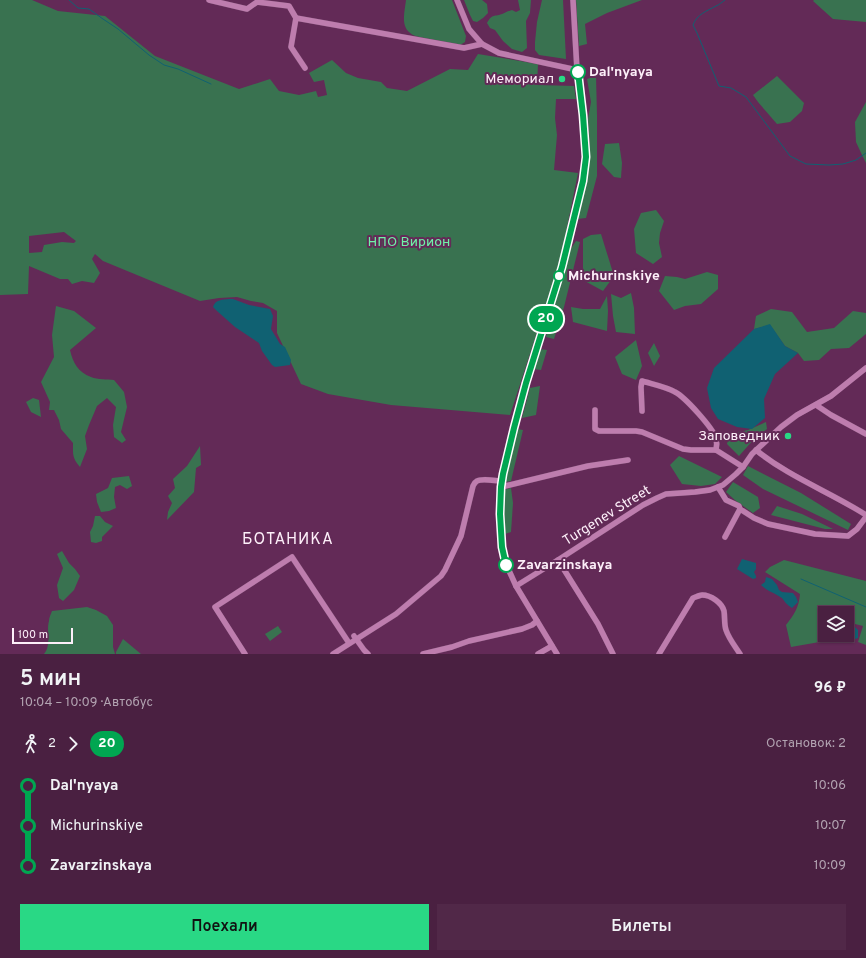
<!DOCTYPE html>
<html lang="ru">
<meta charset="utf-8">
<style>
:root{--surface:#4a2041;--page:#512848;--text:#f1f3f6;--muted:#b2a3b1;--line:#613e5a;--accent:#29d885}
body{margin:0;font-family:Overpass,sans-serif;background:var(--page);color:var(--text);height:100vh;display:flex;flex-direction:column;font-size:15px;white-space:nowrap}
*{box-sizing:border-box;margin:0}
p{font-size:13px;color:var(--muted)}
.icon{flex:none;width:22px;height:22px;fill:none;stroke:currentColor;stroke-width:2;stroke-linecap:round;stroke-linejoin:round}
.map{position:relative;height:654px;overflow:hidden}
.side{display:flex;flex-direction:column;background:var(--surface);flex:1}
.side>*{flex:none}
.badge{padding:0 8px;border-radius:13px;font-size:14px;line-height:26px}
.controls{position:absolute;left:818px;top:606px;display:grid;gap:8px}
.controls a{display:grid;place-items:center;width:36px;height:36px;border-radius:0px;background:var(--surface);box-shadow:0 1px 3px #0004,0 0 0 1px var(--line);font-size:20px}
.scale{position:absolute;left:12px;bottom:10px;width:61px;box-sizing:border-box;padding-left:4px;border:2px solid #fdeff9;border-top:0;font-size:11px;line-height:14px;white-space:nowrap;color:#fdeff9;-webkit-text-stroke:3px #632a57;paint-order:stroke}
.map>.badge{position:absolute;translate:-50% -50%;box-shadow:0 0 0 2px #fff}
.legs{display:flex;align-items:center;gap:6px;height:44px;padding:0 20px;font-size:13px}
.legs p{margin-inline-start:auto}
.head{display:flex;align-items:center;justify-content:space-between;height:68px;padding:0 20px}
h1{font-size:22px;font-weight:600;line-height:30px}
.primary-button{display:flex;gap:8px;margin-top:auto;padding:8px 20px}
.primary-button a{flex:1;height:46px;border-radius:0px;background:var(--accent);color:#111;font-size:16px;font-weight:600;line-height:46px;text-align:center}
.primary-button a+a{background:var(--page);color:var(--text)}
ul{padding:0 20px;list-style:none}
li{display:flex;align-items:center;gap:14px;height:40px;font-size:15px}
li i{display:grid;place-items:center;width:6px;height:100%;margin:0 5px;background:currentColor}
li i::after{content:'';width:10px;height:10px;margin:-5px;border:3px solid;border-radius:50%;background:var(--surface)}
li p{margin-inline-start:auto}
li:first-child i{background:linear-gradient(#0000 50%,currentColor 0)}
li:last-child i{background:linear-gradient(currentColor 50%,#0000 0)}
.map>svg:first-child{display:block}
.green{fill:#397250;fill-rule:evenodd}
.water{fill:#106172}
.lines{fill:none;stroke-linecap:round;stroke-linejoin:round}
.stream{stroke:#106172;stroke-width:1}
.minor-casing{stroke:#76486d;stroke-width:6}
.minor{stroke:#be7dae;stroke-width:5.5}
.line-1-casing{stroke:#fff;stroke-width:9}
.line-1{stroke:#00a651;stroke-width:6}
.stop-1-dot{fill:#fff;stroke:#00a651;stroke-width:2}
.poi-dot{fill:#29d885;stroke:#632a57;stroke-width:1.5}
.labels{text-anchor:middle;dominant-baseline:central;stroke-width:4;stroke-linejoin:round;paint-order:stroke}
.stop-label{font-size:14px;font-weight:bold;fill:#fdeff9;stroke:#632a57;text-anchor:start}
.poi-label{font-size:14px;fill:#fdeff9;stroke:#632a57;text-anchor:end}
.park-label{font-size:14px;fill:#6ff2a7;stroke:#632a57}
.street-label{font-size:14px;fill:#fdeff9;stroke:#632a57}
.quarter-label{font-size:16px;letter-spacing:1px;fill:#fdeff9;stroke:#632a57}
</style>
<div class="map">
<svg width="866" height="654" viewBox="0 0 866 654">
<rect width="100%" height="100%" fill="#632a57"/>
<g class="green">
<path d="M 0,0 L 32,0 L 58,11 L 105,16 L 155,56 L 239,89 L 270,79 L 279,91 L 299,95 L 316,91 L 318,97 L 327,95 L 324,80 L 314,82 L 309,73 L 332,60 L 346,73 L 358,78 L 381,82 L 387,88 L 407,91 L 450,69 L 468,70 L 478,54 L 538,64 L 537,85 L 574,86 L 576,99 L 556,99 L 555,118 L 557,135 L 554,170 L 578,173 L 560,262 L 510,415 L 391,405 L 328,394 L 301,384 L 277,333 L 277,311 L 263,303 L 251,301 L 237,297 L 219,298 L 200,301 L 103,261 L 95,254 L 92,259 L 100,273 L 94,283 L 82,281 L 72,284 L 68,279 L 60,279 L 29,266 L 28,294 L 0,295 ZM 64,232 L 76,241 L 74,243 L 62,242 L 44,245 L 42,252 L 29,253 L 29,236 Z"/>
<path d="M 406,0 L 452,0 L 466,36 L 465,42 L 460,45 L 419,37 C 399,32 404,16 406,0 Z"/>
<polygon points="464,0 482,0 487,4 488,13 483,18 477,22 473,21 470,15"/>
<path d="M 518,0 L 531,0 L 530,13 L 526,21 L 527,48 L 522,52 L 512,49 L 503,41 L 495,30 L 490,28 L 487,23 C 492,14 493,17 502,14 C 505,13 508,11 512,10 L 516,12 L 520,10 Z"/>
<polygon points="542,0 563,0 566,59 539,55 535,50 535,42 537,22"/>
<polygon points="576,0 642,0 607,13 585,24 587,44 579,46"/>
<polygon points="814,0 866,0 866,22 833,19 813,1"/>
<polygon points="596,76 597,115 597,176 586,218 577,219 588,170 590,148 588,119 591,102 587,79"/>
<polygon points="777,76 804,103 802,111 790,122 777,124 758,102 753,95"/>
<polygon points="866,102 866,163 862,155 856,142 855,122"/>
<polygon points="619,143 622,163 621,178 614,177 602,164 605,144"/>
<polygon points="656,210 664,221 660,233 659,243 662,257 653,264 636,253 634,229 641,213"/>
<polygon points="601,234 614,276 603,291 583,280 583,239 591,235"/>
<polygon points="576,241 580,242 564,307 554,339 546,337 568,253"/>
<polygon points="707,272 718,275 718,289 701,304 685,306 674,310 659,291 665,276 677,277 685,279"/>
<polygon points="631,293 634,308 635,334 616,332 613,316 611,294 621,298"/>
<polygon points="607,296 608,311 607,331 573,322 571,307 583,309 600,309"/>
<path d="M 56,306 L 74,311 L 96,328 L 70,350 C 73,363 78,372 91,377 C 98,380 107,379 114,380 L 124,392 L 127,407 L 121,432 L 126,440 L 122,443 L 114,437 L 113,425 L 116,407 L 107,398 L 97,406 L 89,425 L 85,436 L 87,449 L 80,467 C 72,458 73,454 73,443 L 61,429 L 59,420 L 54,410 L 49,410 L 50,402 L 41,382 L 54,357 L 52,335 Z"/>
<polygon points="771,309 792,312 807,332 834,328 853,311 866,313 866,334 849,348 831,349 819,360 804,361 798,353 785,346 770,325 754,329 756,316"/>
<polygon points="636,340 642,366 636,380 622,374 615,357"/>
<polygon points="654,343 660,356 654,366 648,353"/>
<polygon points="539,349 547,350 541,370 533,369"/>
<polygon points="540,386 536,415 522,418 530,388"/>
<polygon points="33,398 39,400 41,417 31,412 26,402"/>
<polygon points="766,422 767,429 754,439 739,456 727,444 729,436 739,432 748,430"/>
<polygon points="517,429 523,430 511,481 504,482 512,442"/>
<polygon points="200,446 201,465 196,468 194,492 167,520 168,512 172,503 168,496 175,488 173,479 187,466"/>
<polygon points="679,456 722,477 715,484 701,486 682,484 670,465"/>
<polygon points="748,466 801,493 851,524 848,530 763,489 743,475"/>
<polygon points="129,476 132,486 127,489 120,485 115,487 114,497 116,508 109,511 101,512 97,502 96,494 108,488 112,478"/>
<polygon points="733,482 758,497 760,508 753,513 736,501 726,492"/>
<polygon points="511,488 513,503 511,532 505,534 503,490"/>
<polygon points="777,506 802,514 833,529 825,529 771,515"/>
<polygon points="95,516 100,516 105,522 113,526 102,537 102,541 96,543 91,542 90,532 93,526"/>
<polygon points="62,551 69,563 75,569 80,576 74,590 63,601 59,598 57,585 63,568 57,554"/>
<path d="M 784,560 L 866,581 L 866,645 L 858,642 L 863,626 L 847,622 L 847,613 L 825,613 L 825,635 L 835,635 L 831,640 L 791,647 L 786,625 C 794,615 799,607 800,594 L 765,572 L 770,567 Z"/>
<path d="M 87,607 L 96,610 L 107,616 L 113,625 L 113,647 L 115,654 L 44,654 C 52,645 46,631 49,621 C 49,617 51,614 52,611 Z"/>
<polygon points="278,626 282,632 270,641 265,634"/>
<polygon points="123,639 141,654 116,654 116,652"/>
</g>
<g class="water">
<path d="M 229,299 L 233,299 L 249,305 L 270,309 L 273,316 L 271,329 L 280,344 L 285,347 L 291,360 L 290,365 L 275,367 L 272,365 L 262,351 L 259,343 L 235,327 L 217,311 L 213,307 C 215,299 223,300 229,299 Z"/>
<polygon points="770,324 785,346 798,353 775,374 764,399 765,418 752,429 737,427 718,419 711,408 707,388 714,368 754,329"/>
<polygon points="742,559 756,563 756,569 754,572 756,576 756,578 753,579 737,569"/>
<path d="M 766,577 L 772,579 L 777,585 L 779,590 L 782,592 L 793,593 L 796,597 L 798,602 L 792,608 C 787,605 785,602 782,598 C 775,593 767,591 761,585 L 765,582 Z"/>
<polygon points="851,626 855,627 858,630 858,638 855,639 844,637 844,635 847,635 847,627"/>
</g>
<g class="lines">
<g class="stream">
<polyline points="69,0 78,8 89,9 103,19 118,29 149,55 164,65 178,69 211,84"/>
<path d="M 725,0 C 722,2 719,5 716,6 C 707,11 697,14 693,25 L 697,33 L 719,86 L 731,88 L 746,97 L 790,156 L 806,164 L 829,165 L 843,164 L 856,160 L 866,153"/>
<polyline points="801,579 866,607"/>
</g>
<defs>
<g id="minor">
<polyline points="209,0 247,9 257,2 289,6 296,18 291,47 305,68"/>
<polyline points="457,0 469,29 482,44 499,53 577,70"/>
<polyline points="296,18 464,48 482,44"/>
<polyline points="816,405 831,415 866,434"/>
<polyline points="595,410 595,429 599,431 636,431 642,432 683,449 691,450 716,450 743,467"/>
<path d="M 642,411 L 641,387 L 642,381 C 652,384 667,387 675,392 C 685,397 712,427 716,438 C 717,442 717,445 716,450"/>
<path d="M 756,450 C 789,477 830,492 866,515"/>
<polyline points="501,487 588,466 628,460"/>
<polyline points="718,487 726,500 739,506 740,509 754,518 768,524 815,534 848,536 857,529 866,517"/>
<polyline points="725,537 740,509"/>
<polyline points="558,560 598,624 613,654"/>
<polyline points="516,586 558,560 643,505 657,498 666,494 681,493 695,492 710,490 723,485 736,474 743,467 752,454 781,427 797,415 831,396 866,368"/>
<polyline points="354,636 364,650 368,654"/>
<polyline points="245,654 215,607 292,557 349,643"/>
<path d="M 333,654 L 396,614 L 441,576 L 445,570 L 461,536 L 473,486 C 474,484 475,482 477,481 C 482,478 496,481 502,481"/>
<polyline points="423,654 452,647 469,641 522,629 532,625 537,621"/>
<polyline points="538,654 552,646"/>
<polyline points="557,654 516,586 506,564 502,547 501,527 501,487 503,474 515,423 529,371 562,267 583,181 586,157 583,115 577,70 573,0"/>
<path d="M 659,654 L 693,598 C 696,597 700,595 702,595 C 711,595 722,603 724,611 C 725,617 724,624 726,630 C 729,639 735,646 740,654"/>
</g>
</defs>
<use href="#minor" class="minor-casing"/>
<use href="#minor" class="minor"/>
</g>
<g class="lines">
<defs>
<polyline id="line-1" points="506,565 502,547 500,514 501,487 503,474 514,428 526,383 562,267 583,181 586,157 583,115 578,72"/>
</defs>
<use href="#line-1" class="line-1-casing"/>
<use href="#line-1" class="line-1"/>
</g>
<g class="stop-1-dot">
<circle cx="578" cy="72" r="7"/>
<circle cx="559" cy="276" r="5"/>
<circle cx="506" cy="565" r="7"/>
</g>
<g class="poi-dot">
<circle cx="562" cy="79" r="4"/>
<circle cx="788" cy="436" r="4"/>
</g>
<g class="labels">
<g class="stop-label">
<text x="589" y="72">Dal'nyaya</text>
<text x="568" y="276">Michurinskiye</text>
<text x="517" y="565">Zavarzinskaya</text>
</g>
<g class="poi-label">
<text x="554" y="79">Мемориал</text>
<text x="780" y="436">Заповедник</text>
</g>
<g class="park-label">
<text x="409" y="242">НПО Вирион</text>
</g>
<g class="street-label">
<text transform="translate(607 516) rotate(-32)">Turgenev Street</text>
</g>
<g class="quarter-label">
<text x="288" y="540">БОТАНИКА</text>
</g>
</g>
</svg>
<div class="controls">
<a><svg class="icon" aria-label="layers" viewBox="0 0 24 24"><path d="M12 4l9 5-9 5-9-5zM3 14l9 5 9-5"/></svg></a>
</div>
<div class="scale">100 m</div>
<b class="badge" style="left:546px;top:319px;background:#00a651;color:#fff">20</b>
</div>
<section class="side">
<div class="head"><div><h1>5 мин</h1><p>10:04 – 10:09 · Автобус</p></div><b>96 ₽</b></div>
<div class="legs"><svg class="icon" aria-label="walk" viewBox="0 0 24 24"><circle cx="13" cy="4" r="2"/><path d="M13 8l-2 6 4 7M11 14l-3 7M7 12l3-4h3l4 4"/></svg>2<svg class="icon" aria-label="forward" viewBox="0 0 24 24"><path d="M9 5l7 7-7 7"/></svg><b class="badge" style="background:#00a651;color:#fff">20</b><p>Остановок: 2</p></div>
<ul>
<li><i style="color:#00a651"></i><b>Dal'nyaya</b><p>10:06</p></li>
<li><i style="color:#00a651"></i><span>Michurinskiye</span><p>10:07</p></li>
<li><i style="color:#00a651"></i><b>Zavarzinskaya</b><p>10:09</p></li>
</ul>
<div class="primary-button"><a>Поехали</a><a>Билеты</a></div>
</section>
